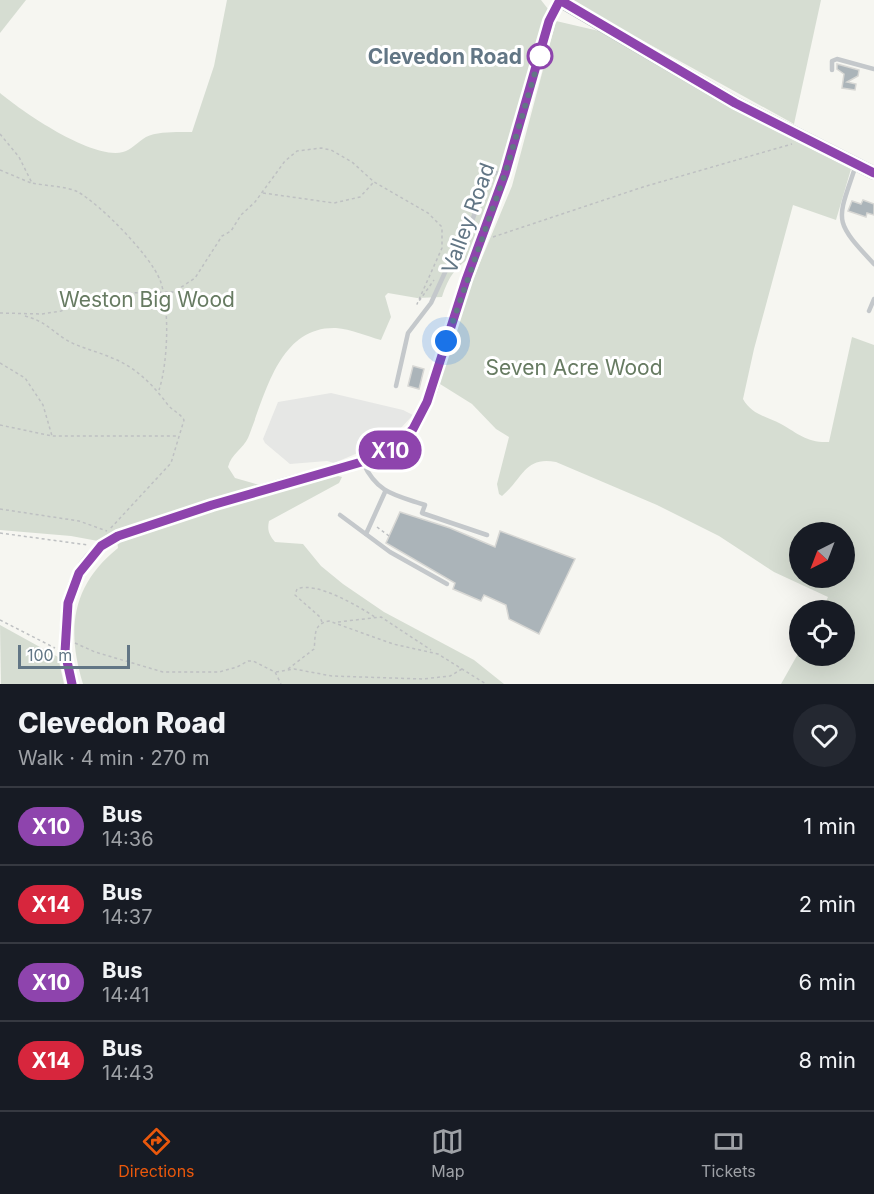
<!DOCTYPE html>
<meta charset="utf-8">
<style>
:root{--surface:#171b24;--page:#242831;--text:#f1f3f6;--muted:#9ea1a6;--line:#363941;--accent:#ea580c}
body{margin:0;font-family:Inter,sans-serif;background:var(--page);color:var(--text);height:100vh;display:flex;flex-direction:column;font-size:22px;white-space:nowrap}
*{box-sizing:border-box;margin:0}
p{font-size:20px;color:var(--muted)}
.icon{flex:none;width:33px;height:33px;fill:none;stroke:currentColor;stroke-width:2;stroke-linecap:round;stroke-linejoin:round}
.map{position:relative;height:684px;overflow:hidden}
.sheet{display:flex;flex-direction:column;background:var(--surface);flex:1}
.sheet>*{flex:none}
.badge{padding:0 12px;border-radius:20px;font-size:21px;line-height:39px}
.needle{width:39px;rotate:222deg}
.fabs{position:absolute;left:789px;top:522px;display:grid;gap:12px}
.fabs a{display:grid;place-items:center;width:66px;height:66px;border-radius:50%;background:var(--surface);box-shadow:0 6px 24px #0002;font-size:30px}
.scale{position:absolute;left:18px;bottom:15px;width:112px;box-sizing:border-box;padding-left:6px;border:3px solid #627685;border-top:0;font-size:16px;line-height:21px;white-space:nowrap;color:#627685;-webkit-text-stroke:4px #fff;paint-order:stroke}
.you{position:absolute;width:30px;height:30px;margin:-15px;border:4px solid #fff;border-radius:50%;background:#1a73e8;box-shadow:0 0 0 9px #1a73e833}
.map>.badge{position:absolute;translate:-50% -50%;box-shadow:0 0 0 3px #fff}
.round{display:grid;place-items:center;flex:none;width:63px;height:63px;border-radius:32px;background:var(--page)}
.summary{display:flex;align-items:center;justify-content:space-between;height:102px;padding:0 18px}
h1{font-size:28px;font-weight:800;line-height:45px}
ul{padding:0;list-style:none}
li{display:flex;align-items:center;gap:18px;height:78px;padding:0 18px;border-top:2px solid var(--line)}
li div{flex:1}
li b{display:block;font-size:22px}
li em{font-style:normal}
li .badge{min-width:66px;font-weight:700;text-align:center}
.tab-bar{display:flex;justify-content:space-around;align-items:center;height:84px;border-top:2px solid var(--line);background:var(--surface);font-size:16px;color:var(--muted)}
.tab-bar a{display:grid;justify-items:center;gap:3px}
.tab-bar .selected{color:var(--accent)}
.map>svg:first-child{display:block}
.built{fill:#e6e7e5}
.green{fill:#d6ddd2;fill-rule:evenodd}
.building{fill:#abb4b9;stroke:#d7d7d4;stroke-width:1.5}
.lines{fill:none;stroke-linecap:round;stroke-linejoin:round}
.secondary-casing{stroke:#b4babe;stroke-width:14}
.path{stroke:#bec0c2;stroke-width:1.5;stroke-dasharray:3 3;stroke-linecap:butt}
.service{stroke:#c4c8cb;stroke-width:4.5}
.tertiary{stroke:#c4c8cb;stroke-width:10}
.secondary{stroke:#fff;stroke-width:12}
.line-casing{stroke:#fff;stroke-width:14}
.line{stroke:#8e44ad;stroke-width:9}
.walk{stroke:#627685;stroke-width:6;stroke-dasharray:0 10.8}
.stop-dot{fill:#fff;stroke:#8e44ad;stroke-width:3}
.labels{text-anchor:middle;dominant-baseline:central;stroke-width:6;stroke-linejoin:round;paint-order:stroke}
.stop-label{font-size:21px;font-weight:bold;fill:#627685;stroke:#fff;text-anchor:end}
.street-label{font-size:21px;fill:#627685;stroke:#fff}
.park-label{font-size:21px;fill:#677b62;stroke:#fff}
</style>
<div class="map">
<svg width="874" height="684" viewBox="0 0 874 684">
<rect width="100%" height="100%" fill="#f6f6f1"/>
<polygon class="built" points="331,393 403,410 413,415 399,430 388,430 380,437 377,445 334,463 327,461 290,464 265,443 263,439 278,402"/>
<g class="green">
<polygon points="0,0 26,0 0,33"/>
<path d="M 227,0 L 541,0 L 548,9 L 511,137 L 505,174 L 476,255 C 456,265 449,276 442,297 L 417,298 L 388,293 L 385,296 L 391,317 L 381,340 C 366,336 351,329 336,328 C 278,326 265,397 248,438 C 243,449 231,454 228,467 L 235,478 L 263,486 L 98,541 L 71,536 L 0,530 L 0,93 C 23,112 92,160 123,152 C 131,150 139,141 146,137 C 158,131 179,132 192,132 L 214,66 Z"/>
<polygon points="569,0 821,0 794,124"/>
<path d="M 556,21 L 599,31 L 719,100 L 847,164 L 851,169 L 836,220 L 793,205 L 754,349 L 743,399 C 752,415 766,416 781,424 C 799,434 807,443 829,442 L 852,337 L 874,345 L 874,684 L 781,684 L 799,652 L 800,656 L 844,656 L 844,610 L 822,610 L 828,597 L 774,572 L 719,536 L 657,505 L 556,462 C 524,456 523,479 502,496 L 499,494 L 497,484 L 509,437 L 496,429 L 472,404 L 440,384 L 452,321 L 466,280 L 474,277 L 512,186 ZM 800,532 L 844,532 L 844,578 L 800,578 Z"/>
<path d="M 334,475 L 342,477 L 339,483 L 269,521 C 267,530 269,535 275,542 L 303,544 L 321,566 L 343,584 L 384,612 L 474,660 L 504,684 L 83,684 C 66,629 72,585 118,548 L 117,541 L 298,481 Z"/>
<polygon points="0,625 58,657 64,684 1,684"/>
</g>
<g class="building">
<polygon points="837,64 859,70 858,76 847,82 856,84 855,90 842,88 844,74 837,69"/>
<polygon points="863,200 874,204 874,215 867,213 866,217 848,211 852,201 861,204"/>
<polygon points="413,366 424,369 419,389 408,386"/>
<polygon points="400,512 450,528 495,547 500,531 575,559 539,634 509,619 506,605 484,595 481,601 453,589 455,583 386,543"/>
</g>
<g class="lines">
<defs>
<polyline id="secondary" points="559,0 735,103 874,173"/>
</defs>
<use href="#secondary" class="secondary-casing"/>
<g class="path">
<path d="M 0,134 L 19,157 L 32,183 C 46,186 66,186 78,192 C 101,205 150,255 160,280 C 170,306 168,363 159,390"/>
<polyline points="0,170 31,183"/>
<polyline points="263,193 334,203 360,197 373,183"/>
<polyline points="493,237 643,187 792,144"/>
<polyline points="0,313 42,314 61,311 94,297 122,293 174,292 195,278 222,236 231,231 241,215 255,202 285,161 297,151 321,148 331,150 352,162 374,182 428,213 442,227 442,248 417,304 434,280"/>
<path d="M 25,316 C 44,321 50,329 65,339 C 79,348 97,351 112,358 C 136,367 154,386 168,405 C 173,411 180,413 184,420 L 171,463 L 109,530"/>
<polyline points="0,363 25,378 43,405 52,436"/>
<polyline points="0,425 52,436 178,436"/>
<polyline points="0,509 79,521 107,531"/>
<polyline points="377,527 389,536"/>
<polyline points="0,533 88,545"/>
<polyline points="0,620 55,648"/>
<path d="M 322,622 L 320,617 L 295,595 L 297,589 C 316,581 358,606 375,617"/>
<polyline points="338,622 381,617 431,650"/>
<polyline points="75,643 95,652 163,672 219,672 237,667 248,661 253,661 275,672 281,684"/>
<path d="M 288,669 L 314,649 C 316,637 312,624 329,621 L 393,644 L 438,654 L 486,684"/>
<polyline points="276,672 294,669 332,676 423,679 450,676 462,669"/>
</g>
<g class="service">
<polyline points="832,70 832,61 837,59 874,69"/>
<path d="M 856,165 C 837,222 832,219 874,264"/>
<polyline points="869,311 874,299"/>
<polyline points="396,386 408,333 431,303 447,268 467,236 486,180 494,173 504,173"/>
<path d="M 363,463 C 378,494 395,495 425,505 L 422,513 L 487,535"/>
<polyline points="340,515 390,552 447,584"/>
<polyline points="366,534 385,492"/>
</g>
<path class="tertiary" d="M 72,684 C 58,635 61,567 111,540 C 134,527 161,522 185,514 C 223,502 261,488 300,478 C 341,468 382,464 412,430 C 436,402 444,345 456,310 C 471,265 489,221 504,176 C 522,125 535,72 549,21 L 559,0"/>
<use href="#secondary" class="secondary"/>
</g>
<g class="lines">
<defs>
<polyline id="line" points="72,684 65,652 68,603 79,573 101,546 118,536 212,505 372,459 394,447 413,429 427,402 466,280 505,174 549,21 560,0 735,103 874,173"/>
</defs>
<use href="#line" class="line-casing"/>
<use href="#line" class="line"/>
<polyline class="walk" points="446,341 505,174 540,56"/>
</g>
<circle class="stop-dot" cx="540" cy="56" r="12"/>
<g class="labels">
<g class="stop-label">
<text x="522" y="56">Clevedon Road</text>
</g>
<g class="street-label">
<text transform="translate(468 218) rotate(-70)">Valley Road</text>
</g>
<g class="park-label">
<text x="147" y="299">Weston Big Wood</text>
<text x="574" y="367">Seven Acre Wood</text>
</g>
</g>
</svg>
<div class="fabs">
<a><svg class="needle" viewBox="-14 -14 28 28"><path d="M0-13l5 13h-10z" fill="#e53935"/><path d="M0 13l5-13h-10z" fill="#9ea1a6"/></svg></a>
<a><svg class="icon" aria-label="locate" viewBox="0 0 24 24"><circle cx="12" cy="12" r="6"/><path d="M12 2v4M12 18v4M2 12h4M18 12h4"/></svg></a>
</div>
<div class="scale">100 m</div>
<div class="you" style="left:446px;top:341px"></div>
<b class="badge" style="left:390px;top:450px;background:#8e44ad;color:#fff">X10</b>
</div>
<section class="sheet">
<div class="summary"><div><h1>Clevedon Road</h1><p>Walk · 4 min · 270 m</p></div><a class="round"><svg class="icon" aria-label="heart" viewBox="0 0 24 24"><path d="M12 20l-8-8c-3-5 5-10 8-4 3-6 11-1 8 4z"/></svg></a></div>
<ul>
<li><span class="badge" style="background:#8e44ad;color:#fff">X10</span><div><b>Bus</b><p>14:36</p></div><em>1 min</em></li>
<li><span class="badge" style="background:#d7263d;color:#fff">X14</span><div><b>Bus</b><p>14:37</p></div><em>2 min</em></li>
<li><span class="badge" style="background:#8e44ad;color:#fff">X10</span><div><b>Bus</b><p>14:41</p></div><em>6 min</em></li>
<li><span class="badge" style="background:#d7263d;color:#fff">X14</span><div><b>Bus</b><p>14:43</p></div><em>8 min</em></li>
</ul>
</section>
<nav class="tab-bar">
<a class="selected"><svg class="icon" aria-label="directions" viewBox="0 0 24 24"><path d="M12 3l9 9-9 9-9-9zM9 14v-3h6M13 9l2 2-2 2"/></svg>Directions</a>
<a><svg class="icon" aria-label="map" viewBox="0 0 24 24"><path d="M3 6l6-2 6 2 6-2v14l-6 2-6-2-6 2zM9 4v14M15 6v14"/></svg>Map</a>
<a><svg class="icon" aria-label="tickets" viewBox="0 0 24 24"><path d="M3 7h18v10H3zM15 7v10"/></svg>Tickets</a>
</nav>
